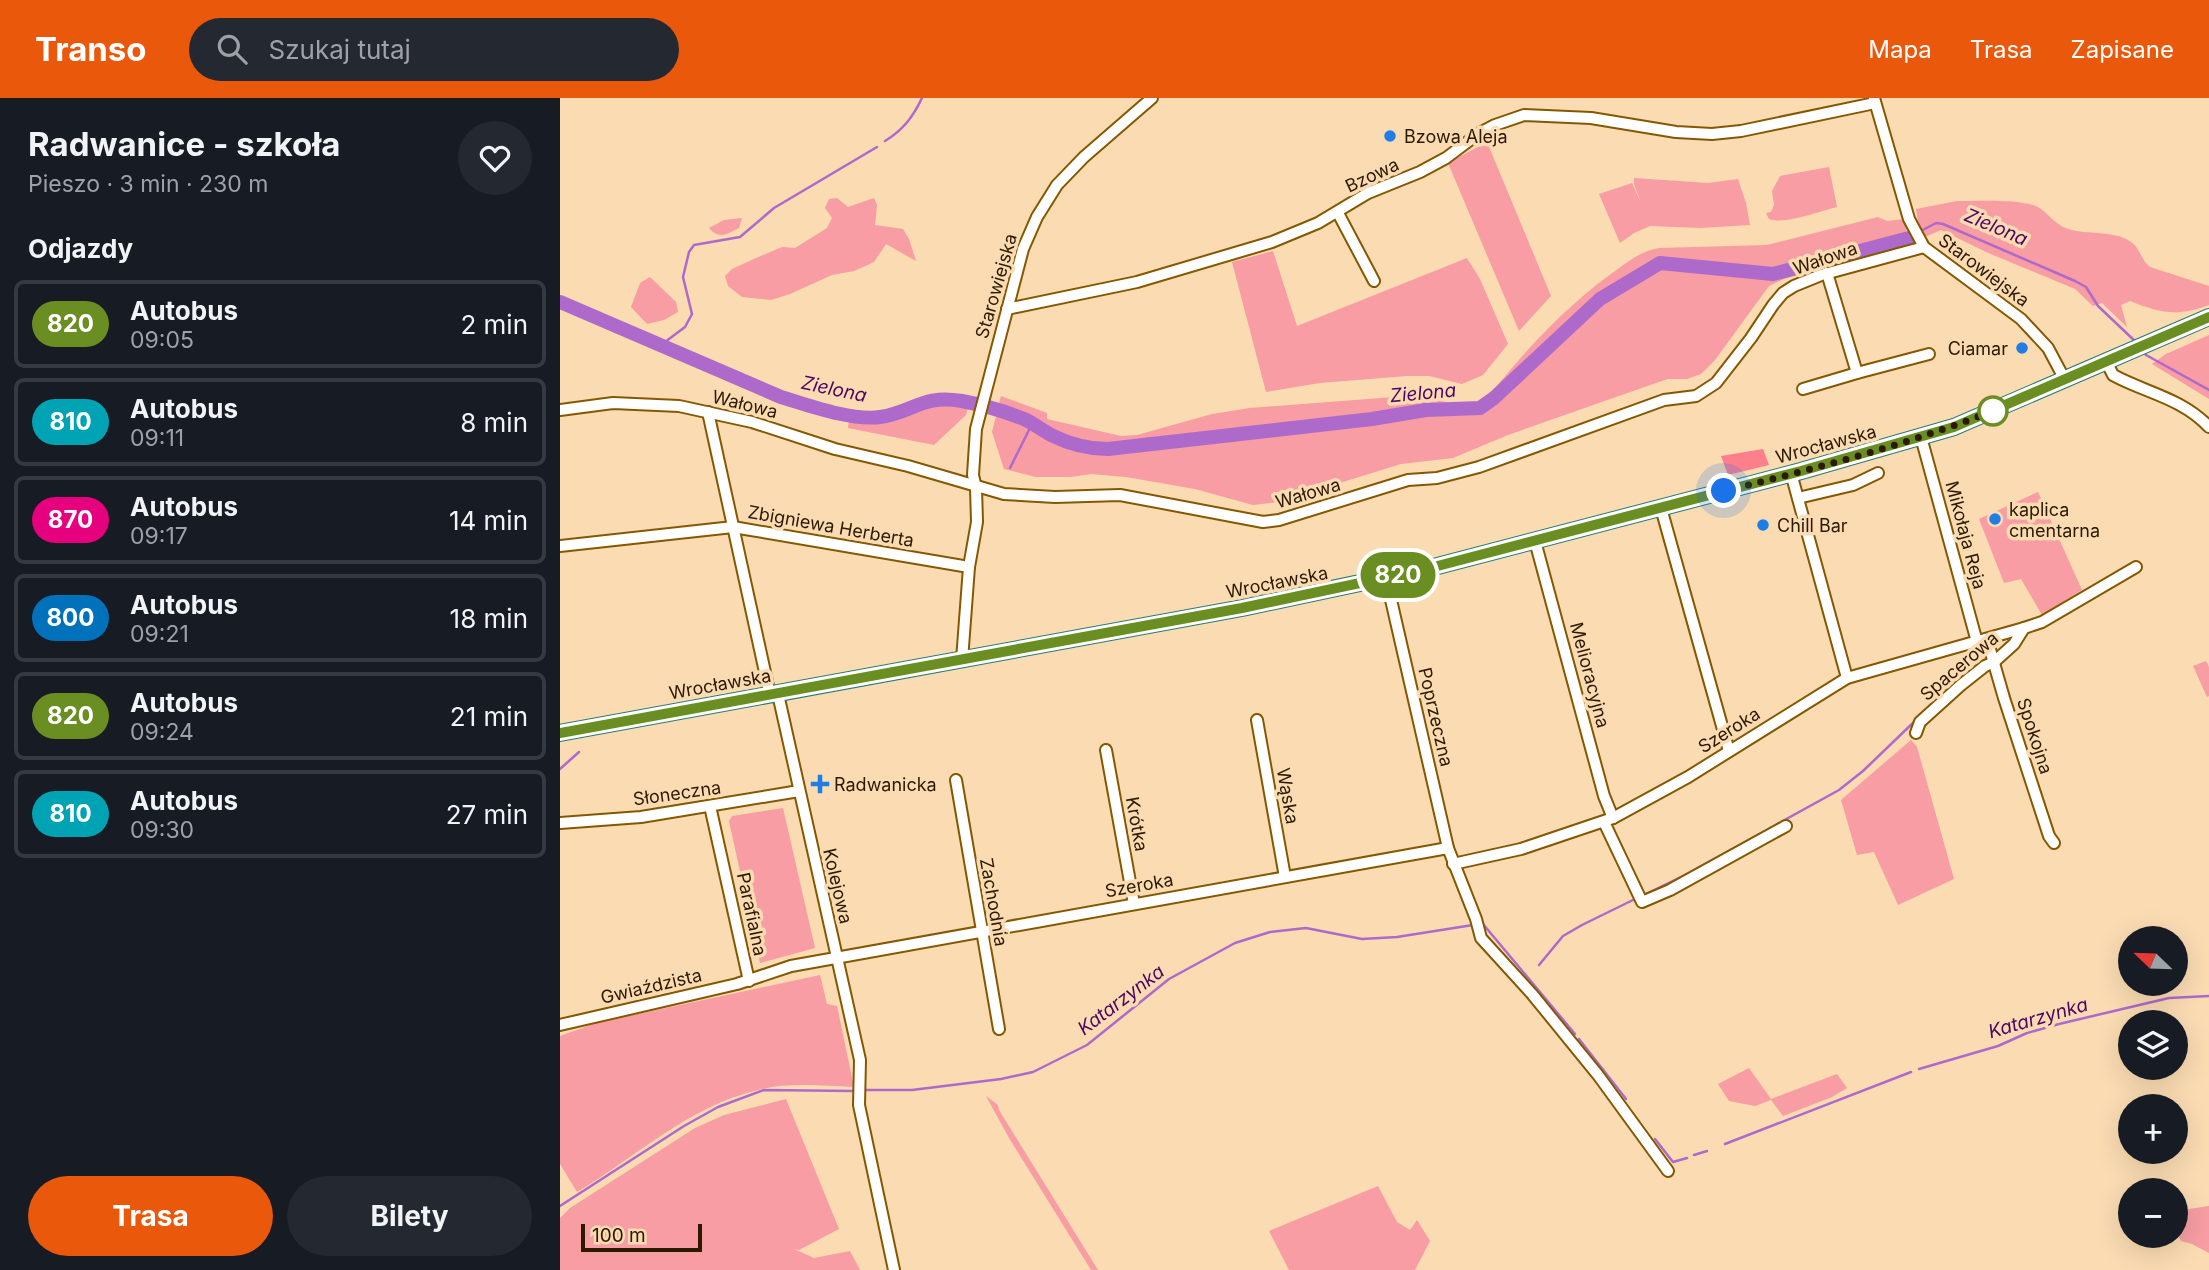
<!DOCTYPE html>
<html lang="pl">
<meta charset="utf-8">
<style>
:root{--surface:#171b24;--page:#242831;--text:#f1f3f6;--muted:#9ea1a6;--line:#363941;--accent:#ea580c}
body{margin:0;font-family:Inter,sans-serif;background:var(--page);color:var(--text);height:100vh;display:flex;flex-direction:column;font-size:26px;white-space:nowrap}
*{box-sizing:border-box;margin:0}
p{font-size:23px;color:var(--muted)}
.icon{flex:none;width:38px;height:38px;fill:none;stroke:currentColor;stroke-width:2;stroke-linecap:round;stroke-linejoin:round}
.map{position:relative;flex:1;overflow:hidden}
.side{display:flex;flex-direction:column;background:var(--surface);width:560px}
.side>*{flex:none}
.badge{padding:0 14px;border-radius:23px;font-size:24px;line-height:46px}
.needle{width:46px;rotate:293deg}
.fabs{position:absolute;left:1558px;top:828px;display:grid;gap:14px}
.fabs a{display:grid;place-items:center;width:70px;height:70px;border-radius:50%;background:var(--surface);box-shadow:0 7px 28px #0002;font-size:35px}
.scale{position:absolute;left:21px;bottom:18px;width:121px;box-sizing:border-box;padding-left:7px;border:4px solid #2c1a00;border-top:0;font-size:19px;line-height:24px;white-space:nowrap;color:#2c1a00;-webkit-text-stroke:5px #fadbb2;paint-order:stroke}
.you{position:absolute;width:35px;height:35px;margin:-18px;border:5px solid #fff;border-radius:50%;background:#1a73e8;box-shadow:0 0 0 10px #1a73e833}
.map>.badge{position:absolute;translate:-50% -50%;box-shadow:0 0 0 4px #fff}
h2{padding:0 28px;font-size:26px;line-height:63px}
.round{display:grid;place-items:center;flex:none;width:74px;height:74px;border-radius:37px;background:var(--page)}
.headline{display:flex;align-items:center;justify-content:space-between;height:119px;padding:0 28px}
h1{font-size:33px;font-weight:700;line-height:52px}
.primary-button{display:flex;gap:14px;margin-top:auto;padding:14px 28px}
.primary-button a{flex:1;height:80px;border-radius:42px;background:var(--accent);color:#fff;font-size:28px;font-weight:700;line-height:80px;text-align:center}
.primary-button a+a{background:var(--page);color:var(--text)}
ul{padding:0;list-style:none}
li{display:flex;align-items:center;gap:21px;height:88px;margin:0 14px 10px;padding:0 14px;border:4px solid var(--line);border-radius:10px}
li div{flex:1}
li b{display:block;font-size:26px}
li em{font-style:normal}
li .badge{min-width:77px;font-weight:700;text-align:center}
header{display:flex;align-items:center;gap:42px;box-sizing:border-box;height:98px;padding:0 35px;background:var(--accent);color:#fff}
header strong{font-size:33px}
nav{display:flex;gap:38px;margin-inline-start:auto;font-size:24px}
.search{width:490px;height:63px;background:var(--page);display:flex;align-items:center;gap:18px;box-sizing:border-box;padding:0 24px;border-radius:38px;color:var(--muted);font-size:26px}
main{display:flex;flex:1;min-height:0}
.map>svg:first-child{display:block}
.green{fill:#f79da3}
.forest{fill:#fe7f8c}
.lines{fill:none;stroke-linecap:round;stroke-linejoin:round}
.stream{stroke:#ae6acb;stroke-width:2.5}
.river{stroke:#ae6acb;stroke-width:14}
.minor-casing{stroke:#855800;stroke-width:14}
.major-casing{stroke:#2a7b72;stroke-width:18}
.minor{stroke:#fff;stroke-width:10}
.major{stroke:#7fcfcf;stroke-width:14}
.line-casing{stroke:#fff;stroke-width:16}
.line{stroke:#6b8e23;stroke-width:10}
.walk{stroke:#2c1a00;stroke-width:7;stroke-dasharray:0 12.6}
.poi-dot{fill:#1f7de6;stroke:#fadbb2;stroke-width:2.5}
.stop-dot{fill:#fff;stroke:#6b8e23;stroke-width:3.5}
.labels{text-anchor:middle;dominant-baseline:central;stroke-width:7;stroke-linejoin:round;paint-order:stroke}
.poi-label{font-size:18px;fill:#2c1a00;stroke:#fadbb2;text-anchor:start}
.street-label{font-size:18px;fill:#2c1a00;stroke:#fadbb2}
.water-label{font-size:19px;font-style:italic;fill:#4d0663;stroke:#fadbb2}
</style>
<header>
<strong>Transo</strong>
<div class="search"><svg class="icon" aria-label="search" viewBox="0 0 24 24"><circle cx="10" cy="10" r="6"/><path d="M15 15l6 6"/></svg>Szukaj tutaj</div>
<nav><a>Mapa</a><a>Trasa</a><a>Zapisane</a></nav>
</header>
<main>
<section class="side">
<div class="headline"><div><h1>Radwanice - szkoła</h1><p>Pieszo · 3 min · 230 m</p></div><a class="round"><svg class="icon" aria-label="heart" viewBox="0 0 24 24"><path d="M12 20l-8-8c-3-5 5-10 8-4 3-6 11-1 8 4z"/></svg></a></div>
<h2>Odjazdy</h2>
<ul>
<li><span class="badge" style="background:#6b8e23;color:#fff">820</span><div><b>Autobus</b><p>09:05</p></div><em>2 min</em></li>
<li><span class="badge" style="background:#00a3b4;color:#fff">810</span><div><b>Autobus</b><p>09:11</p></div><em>8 min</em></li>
<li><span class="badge" style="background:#e6007e;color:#fff">870</span><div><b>Autobus</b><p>09:17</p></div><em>14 min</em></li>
<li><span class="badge" style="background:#0072bc;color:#fff">800</span><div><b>Autobus</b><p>09:21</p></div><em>18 min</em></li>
<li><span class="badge" style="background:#6b8e23;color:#fff">820</span><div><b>Autobus</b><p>09:24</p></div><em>21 min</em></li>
<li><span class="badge" style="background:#00a3b4;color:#fff">810</span><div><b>Autobus</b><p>09:30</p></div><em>27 min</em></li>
</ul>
<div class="primary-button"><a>Trasa</a><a>Bilety</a></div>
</section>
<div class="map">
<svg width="1649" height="1172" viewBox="0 0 1649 1172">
<rect width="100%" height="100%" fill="#fadbb2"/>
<g class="green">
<polygon points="927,44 991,198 959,233 888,65"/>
<path d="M 1269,69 L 1277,109 C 1260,113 1225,127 1209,121 L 1206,115 L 1211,114 L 1214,107 L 1212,93 L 1220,78 Z"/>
<polygon points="1074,80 1148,85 1178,81 1186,105 1190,127 1141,130 1090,128 1074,135 1060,145 1039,96 1072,85 1081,105 1074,86"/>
<polygon points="277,100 288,109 314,100 317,107 315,127 343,131 349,141 356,163 326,146 314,164 294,173 272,177 230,196 211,202 182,199 168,188 165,178 172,171 196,160 222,149 235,150 267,130 272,120 265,110 269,101"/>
<path d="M 1397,103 C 1419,103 1452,101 1473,107 C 1485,110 1493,126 1508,131 C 1527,137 1555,132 1571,144 C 1580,150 1581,162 1590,169 L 1649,188 L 1649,207 C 1617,219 1600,215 1570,203 L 1561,207 L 1567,229 L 1542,205 L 1533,208 L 1515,191 L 1426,154 L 1381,132 L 1365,139 L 1359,130 L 1356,111 Z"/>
<path d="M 1318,119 L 1327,123 L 1344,121 L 1349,145 L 1224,181 L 1209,188 L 1155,262 L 1141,276 L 1127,281 L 1108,281 L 1093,286 L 948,337 L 893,360 L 841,366 L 718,404 L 693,407 L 635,391 L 566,379 L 531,376 L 511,379 L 476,379 L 444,371 L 432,334 L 441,298 L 487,315 L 487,321 L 561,338 L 577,337 L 652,316 L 690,310 L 860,297 L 893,306 L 905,306 L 920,303 L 931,295 C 968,250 1004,210 1051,176 C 1068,164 1078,154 1099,150 L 1207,147 Z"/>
<path d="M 182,120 L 179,130 C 167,136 159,142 149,130 L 164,122 Z"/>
<polygon points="713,153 737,228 907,160 920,181 948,246 923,277 902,286 869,278 847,278 760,285 706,294 672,164"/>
<polygon points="90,179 116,204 118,214 104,222 87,226 71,209 80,185"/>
<polygon points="1649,237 1649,301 1592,266 1606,256"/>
<path d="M 389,303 L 398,305 L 408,310 L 406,317 L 374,347 L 288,330 L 289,321 C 331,327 350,311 389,303 Z"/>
<polygon points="1478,394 1522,492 1482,517 1461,481 1444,485 1419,421"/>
<polygon points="1646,563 1649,569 1649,598 1647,599 1633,568"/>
<polygon points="1351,642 1357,649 1394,781 1338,807 1314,754 1297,757 1281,702"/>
<polygon points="223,710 255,850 200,865 169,723 172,718"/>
<path d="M 260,877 L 267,906 L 277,908 L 294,989 C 262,988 228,984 198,992 C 129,1008 76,1059 17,1094 L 0,1066 L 0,938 L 36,925 Z"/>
<polygon points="1189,970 1211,1001 1277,976 1287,990 1272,999 1223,1018 1211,1002 1195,1008 1169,1003 1158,986"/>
<polygon points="426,998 438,1007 439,1012 538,1172 531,1172 449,1040"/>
<polygon points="226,1001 279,1131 239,1152 234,1151 254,1160 290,1153 300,1172 0,1172 0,1120 10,1110 135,1030 164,1017"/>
<polygon points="818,1088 837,1124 850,1132 857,1122 870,1143 855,1172 729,1172 709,1133"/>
<polygon points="1649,1108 1649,1155 1632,1146 1621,1143 1615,1132 1615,1113"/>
</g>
<polygon class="forest" points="1203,351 1209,367 1168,377 1161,358"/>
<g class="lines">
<g class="stream">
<path d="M 325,43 C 343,32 353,19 362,0"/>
<polyline points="1359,134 1376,125 1383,126 1515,183 1526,189 1538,208 1577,245"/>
<polyline points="101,247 125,229 132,216 123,179 129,154 134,147 180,139 214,110 317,49"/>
<polyline points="1583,253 1586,257 1649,292"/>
<polyline points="450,370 472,326"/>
<polyline points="0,671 19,654"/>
<polyline points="1086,796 1125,777 1279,692 1303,673 1355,623"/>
<polyline points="923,826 1015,936"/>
<polyline points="979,867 1003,838 1022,827 1075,801"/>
<polyline points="1019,941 1066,1001"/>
<polyline points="1359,971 1438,948 1467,935 1499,926 1609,900 1649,898"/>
<polyline points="306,992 352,992 441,981 473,974 527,947 609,881 675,845 710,834 746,830 802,841 837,839 913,827"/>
<polyline points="1095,1041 1113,1064 1127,1060"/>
<polyline points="1165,1046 1351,974"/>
<polyline points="1134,1057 1147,1053"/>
<polyline points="0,1108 124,1028 158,1009 204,992 294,993"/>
</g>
<path class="river" d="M 0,204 L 221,299 C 248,307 291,323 320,319 C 354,314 362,296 402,303 C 423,307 444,313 464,321 C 473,325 482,332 491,337 C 509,346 528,351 548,351 L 812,321 L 866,312 L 920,310 L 934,300 L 1040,201 L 1100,165 L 1213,176 L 1349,140"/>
<defs>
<g id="minor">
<polyline points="1314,0 1349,121 1364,149 1461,221 1488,250 1505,282"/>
<polyline points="778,115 814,183"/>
<polyline points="447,211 577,184 712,144 758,125 808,95 860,74 886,60 918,36 935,27 964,17 1031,20 1116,34 1152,36 1181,33 1315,5"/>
<path d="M 1546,263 L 1553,277 C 1586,295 1622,300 1649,329"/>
<polyline points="1297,275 1369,256"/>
<polyline points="1243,291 1297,275 1267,175"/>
<polyline points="0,312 53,305 119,308 192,324 275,351 348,368 444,396 495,399 560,397 703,424 719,422 848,382 877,380 919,369 1104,302 1136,298 1156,285 1191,240 1213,207 1223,195 1234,188 1261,177 1364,149"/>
<polyline points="148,314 210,597"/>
<polyline points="1361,339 1417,544"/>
<polyline points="1231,375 1287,580"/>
<polyline points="1238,400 1293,387 1318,375"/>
<polyline points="1101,410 1169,653"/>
<polyline points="975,443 1044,698 1053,720"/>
<polyline points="0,448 173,429 409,469"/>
<polyline points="826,480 888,750 916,821 921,840 972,896 1038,977 1108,1073"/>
<polyline points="1427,541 1444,600 1489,738 1494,745"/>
<polyline points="402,562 409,469 417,424 416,390 413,377 416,331 463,151 477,119 497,87 524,59 592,0"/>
<polyline points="218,596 300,962 299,1007 334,1172"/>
<polyline points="697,622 725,779"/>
<polyline points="1356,635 1360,624 1401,587 1425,568 1434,564 1454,546 1464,530 1482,524 1576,469"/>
<polyline points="546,652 574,806"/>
<polyline points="396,682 439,931"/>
<polyline points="150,708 189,883"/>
<polyline points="1044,724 1082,804 1110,792 1226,728"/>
<polyline points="0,725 81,719 239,693"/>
<polyline points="893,766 961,751 1053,720 1128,679 1287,580 1464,530"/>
<polyline points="0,927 177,886 231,868 888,750"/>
</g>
<polyline id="major" points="0,635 682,510 866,471 1241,373 1394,329 1649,219"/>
</defs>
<use href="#minor" class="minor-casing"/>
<use href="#major" class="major-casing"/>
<use href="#minor" class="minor"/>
<use href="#major" class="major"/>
</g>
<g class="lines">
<defs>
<polyline id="line" points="0,635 682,510 866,471 1241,373 1394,329 1649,219"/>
</defs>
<use href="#line" class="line-casing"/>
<use href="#line" class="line"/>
<path class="walk" d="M 1164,393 C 1254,371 1346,347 1433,313"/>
</g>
<g class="poi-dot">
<circle cx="830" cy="38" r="7"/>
<circle cx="1462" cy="250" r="7"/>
<circle cx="1435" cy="421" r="7"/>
<circle cx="1203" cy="427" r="7"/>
<path d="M256.5 675.5h7v7h7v7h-7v7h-7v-7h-7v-7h7z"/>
</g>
<circle class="stop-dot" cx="1433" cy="313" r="14"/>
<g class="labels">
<g class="poi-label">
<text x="844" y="38">Bzowa Aleja</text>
<text x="1448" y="250" text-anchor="end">Ciamar</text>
<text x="1449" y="411">kaplica<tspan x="1449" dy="21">cmentarna</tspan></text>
<text x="1217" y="427">Chill Bar</text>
<text x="274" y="686">Radwanicka</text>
</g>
<g class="street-label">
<text transform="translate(812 77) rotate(-25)">Bzowa</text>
<text transform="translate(1265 160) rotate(-19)">Wałowa</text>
<text transform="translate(1424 172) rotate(37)">Starowiejska</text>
<text transform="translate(436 188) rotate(-74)">Starowiejska</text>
<text transform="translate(185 306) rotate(14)">Wałowa</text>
<text transform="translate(1266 346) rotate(-15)">Wrocławska</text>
<text transform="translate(748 395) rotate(-16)">Wałowa</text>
<text transform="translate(271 428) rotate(10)">Zbigniewa Herberta</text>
<text transform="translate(1406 437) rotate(75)">Mikołaja Reja</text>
<text transform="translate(717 484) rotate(-11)">Wrocławska</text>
<text transform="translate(1399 568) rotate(-40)">Spacerowa</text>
<text transform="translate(1030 577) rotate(75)">Melioracyjna</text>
<text transform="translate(160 586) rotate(-10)">Wrocławska</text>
<text transform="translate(876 619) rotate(77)">Poprzeczna</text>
<text transform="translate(1169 632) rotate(-32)">Szeroka</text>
<text transform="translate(1475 638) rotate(72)">Spokojna</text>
<text transform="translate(117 695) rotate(-8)">Słoneczna</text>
<text transform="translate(728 698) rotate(80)">Wąska</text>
<text transform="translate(577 726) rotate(80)">Krótka</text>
<text transform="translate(579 787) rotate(-10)">Szeroka</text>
<text transform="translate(278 788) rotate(77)">Kolejowa</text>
<text transform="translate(434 804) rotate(80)">Zachodnia</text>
<text transform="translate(192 816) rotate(78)">Parafialna</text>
<text transform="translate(91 888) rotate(-13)">Gwiaździsta</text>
</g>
<g class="water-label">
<text transform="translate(1436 129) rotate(23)">Zielona</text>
<text transform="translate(274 291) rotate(12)">Zielona</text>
<text transform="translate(863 295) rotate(-5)">Zielona</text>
<text transform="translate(561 902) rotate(-37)">Katarzynka</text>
<text transform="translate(1478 920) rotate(-16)">Katarzynka</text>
</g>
</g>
</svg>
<div class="fabs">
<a><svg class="needle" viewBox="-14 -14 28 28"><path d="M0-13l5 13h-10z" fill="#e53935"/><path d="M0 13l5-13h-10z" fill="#9ea1a6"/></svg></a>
<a><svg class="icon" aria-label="layers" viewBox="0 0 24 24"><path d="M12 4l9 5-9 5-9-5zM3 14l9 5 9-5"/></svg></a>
<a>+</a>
<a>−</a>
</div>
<div class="scale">100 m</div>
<div class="you" style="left:1164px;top:393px"></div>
<b class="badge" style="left:838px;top:477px;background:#6b8e23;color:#fff">820</b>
</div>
</main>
